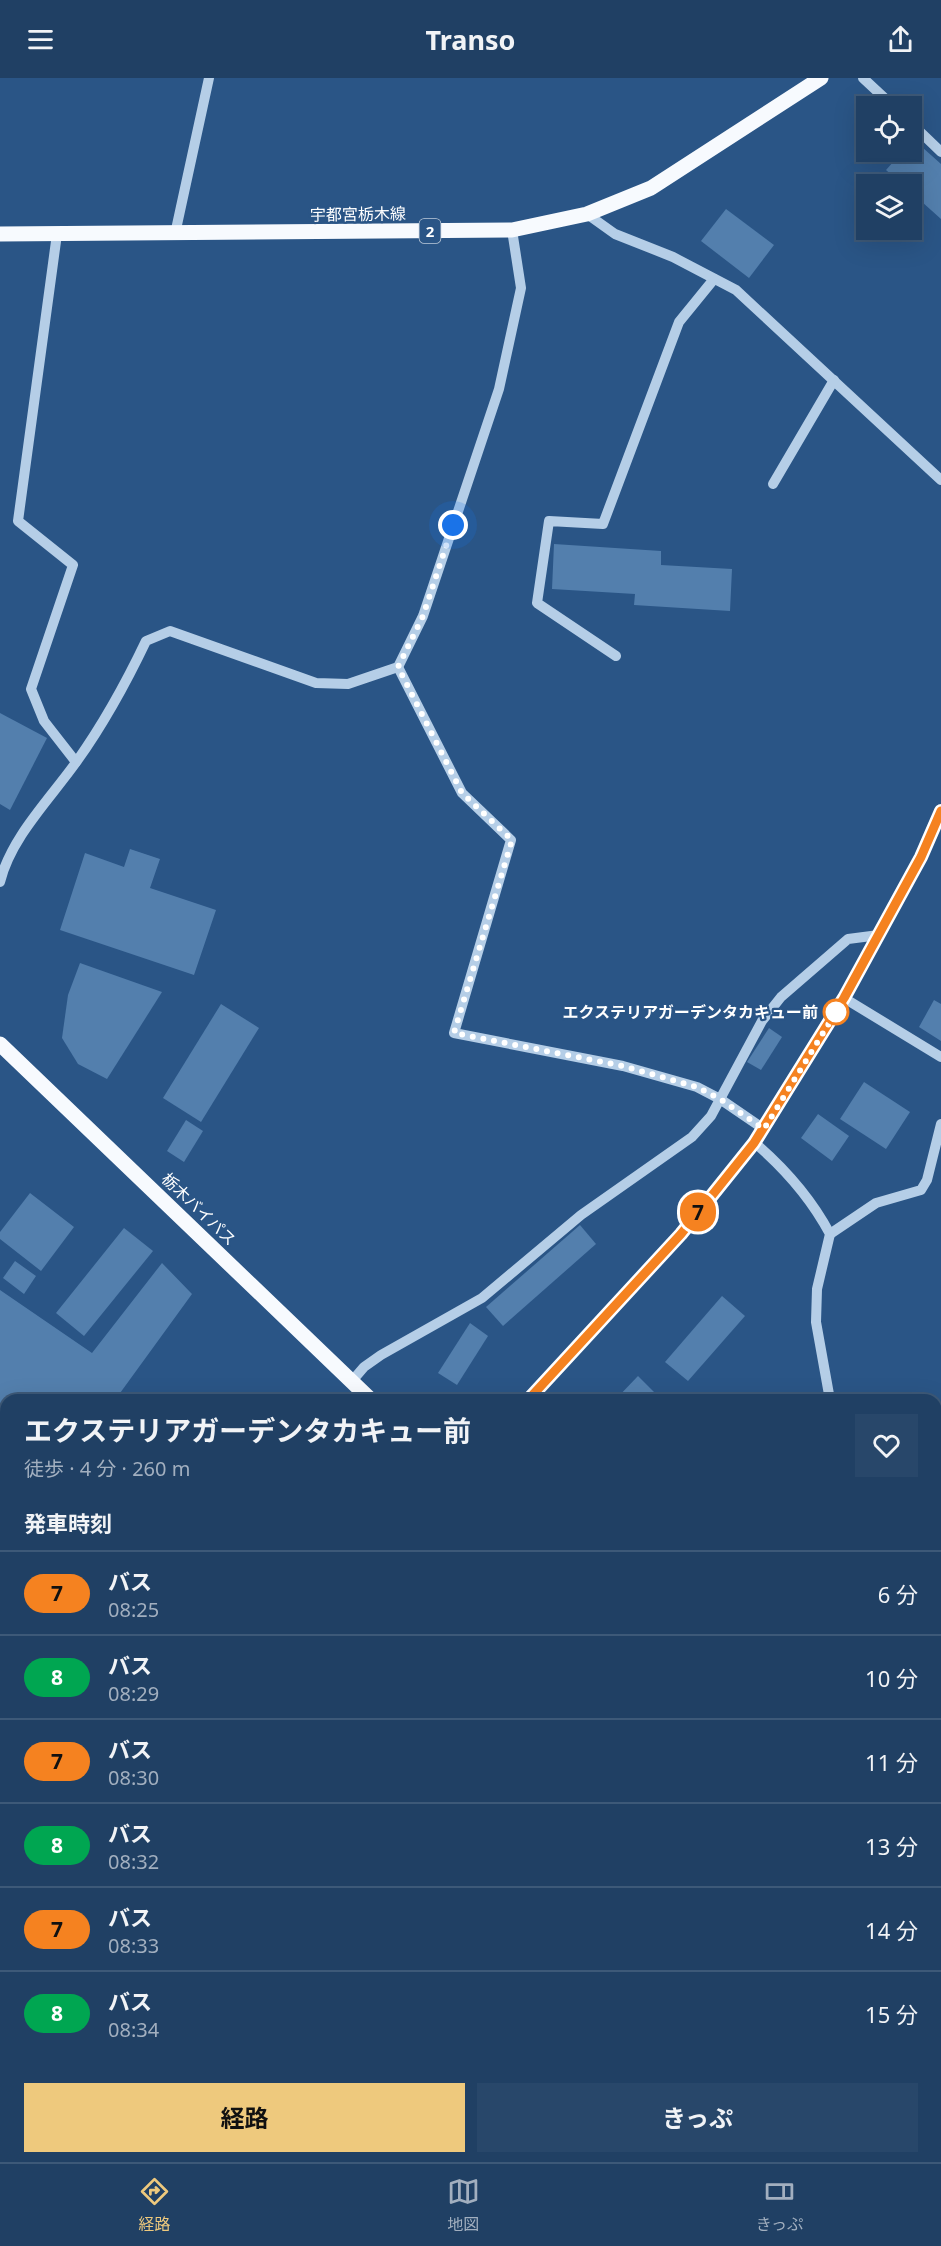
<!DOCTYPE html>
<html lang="ja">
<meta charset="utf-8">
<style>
:root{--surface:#204064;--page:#28476a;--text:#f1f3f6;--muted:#a2afbf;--line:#3d5978;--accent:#eec97d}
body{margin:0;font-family:"Noto Sans","Noto Sans JP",sans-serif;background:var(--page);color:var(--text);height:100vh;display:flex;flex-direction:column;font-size:22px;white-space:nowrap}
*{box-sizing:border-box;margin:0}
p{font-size:20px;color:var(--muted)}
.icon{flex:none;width:33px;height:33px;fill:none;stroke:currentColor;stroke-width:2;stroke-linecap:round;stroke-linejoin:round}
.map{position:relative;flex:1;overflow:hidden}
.drawer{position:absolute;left:0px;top:1316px;width:942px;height:770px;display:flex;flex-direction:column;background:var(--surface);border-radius:18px 18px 0 0;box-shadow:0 6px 24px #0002,0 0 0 2px var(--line)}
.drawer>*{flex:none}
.badge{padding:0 12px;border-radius:20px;font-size:21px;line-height:39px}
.controls{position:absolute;left:856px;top:18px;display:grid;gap:12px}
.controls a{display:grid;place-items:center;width:66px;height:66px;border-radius:0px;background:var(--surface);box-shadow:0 6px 24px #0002,0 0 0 2px var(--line);font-size:30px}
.you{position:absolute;width:30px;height:30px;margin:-15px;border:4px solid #fff;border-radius:50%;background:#1a73e8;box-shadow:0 0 0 9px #1a73e833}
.map>.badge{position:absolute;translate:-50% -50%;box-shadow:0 0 0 3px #fff}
h2{padding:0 24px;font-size:22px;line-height:54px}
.round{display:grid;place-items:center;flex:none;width:63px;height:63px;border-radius:0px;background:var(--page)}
.summary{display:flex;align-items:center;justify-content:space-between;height:102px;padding:0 24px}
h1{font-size:28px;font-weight:700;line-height:45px}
.action{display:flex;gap:12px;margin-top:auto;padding:12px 24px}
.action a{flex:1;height:69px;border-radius:0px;background:var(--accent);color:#111;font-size:24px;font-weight:700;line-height:69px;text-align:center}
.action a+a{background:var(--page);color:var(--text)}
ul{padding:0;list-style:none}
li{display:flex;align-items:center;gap:18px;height:84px;padding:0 24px;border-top:2px solid var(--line)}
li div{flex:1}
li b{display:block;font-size:22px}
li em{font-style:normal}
li .badge{min-width:66px;font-weight:700;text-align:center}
header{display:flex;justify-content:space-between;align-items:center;height:78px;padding:0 24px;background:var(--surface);font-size:27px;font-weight:700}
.tab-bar{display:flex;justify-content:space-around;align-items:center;height:84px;border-top:2px solid var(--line);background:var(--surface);font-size:16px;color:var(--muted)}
.tab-bar a{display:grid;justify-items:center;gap:3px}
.tab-bar .active{color:var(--accent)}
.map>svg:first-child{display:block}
.green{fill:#3f6fa2}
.building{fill:#537fad}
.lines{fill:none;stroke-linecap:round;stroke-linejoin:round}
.minor{stroke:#b5cee7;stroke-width:10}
.major{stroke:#f7fafe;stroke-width:15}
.line-casing{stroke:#fff;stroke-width:14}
.line{stroke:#f58220;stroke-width:9}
.walk{stroke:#fff;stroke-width:6;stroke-dasharray:0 10.8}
.stop-dot{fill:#fff;stroke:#f58220;stroke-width:3}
.labels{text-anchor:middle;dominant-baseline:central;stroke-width:4.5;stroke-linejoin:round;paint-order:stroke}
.shield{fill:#2a5586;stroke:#bfccdb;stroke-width:1.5}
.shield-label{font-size:15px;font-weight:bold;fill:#fff}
.street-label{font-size:16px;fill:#fff;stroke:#2a5586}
.stop-label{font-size:16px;font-weight:bold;fill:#fff;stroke:#2a5586;text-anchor:end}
</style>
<header><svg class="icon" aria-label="menu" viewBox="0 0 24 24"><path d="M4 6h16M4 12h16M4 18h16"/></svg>Transo<svg class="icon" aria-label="share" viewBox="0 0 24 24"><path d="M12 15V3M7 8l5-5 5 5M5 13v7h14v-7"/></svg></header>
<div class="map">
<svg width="941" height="2084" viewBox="0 0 941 2084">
<rect width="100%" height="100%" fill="#2a5586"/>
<polygon class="green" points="581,2079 696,2079 691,2084 576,2084"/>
<g class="building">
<polygon points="913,61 941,86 941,141 912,115 912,106 902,106 886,92 902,74 912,74"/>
<polygon points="726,131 774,167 749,200 701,163"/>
<polygon points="554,466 661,473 661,487 732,491 730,533 634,527 635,516 552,511"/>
<polygon points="0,635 47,660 10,732 0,726"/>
<polygon points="130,771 160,781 150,810 216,832 194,897 60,852 85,775 124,789"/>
<polygon points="80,885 162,914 107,1001 78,986 62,960 68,917"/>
<polygon points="934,922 941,926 941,963 919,949"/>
<polygon points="221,926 259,950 201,1044 163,1020"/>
<polygon points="769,950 782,959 761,992 747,984"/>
<polygon points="864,1004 910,1034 886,1071 840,1041"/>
<polygon points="818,1036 849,1058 832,1083 801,1060"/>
<polygon points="186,1042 203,1053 184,1084 167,1073"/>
<polygon points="30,1115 74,1149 41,1193 0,1161 0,1154"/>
<polygon points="580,1147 596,1166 503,1248 486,1229"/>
<polygon points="124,1150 153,1173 84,1258 56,1235"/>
<polygon points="15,1183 36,1198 24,1216 3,1200"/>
<polygon points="162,1185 192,1216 115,1322 6,1322 6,1386 0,1383 0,1212 92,1275"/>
<polygon points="722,1218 745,1238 688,1303 665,1284"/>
<polygon points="470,1245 488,1258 457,1307 438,1295"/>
<polygon points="638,1298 662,1322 615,1322"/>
<polygon points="855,2079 902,2079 907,2084 860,2084"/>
</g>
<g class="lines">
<g class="minor">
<polyline points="863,0 893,28"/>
<polyline points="912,46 941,74"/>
<polyline points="587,136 615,156 673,179 736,212 941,402"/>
<polyline points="57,156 18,443 73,487 31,611 44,643 76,684"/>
<polyline points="175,156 209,0"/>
<polyline points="773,406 834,302"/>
<polyline points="616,578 537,525 549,443 603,446 679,244 714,201"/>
<polyline points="398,589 462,715 511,762 454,955 623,988 697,1009 720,1021 764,1051"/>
<path d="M 0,804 C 11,759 51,720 77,683 C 104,645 126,605 146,563 L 170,553 L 316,605 L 348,606 L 398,589 L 423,538 L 499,311 L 521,210 L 512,152"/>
<polyline points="844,920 941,979"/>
<path d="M 755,1065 C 784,1090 812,1122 830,1156 L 817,1211 L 816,1244 L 830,1322"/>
<polyline points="830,1156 876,1125 921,1112 927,1102 941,1046"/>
<polyline points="352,1303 364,1289 381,1277 482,1220 581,1137 692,1059 711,1038 762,943 781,919 848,861 879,857"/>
<polyline points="528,1322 681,1156 755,1065 844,920 921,779 941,733"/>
<polyline points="936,1510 941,1516"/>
<polyline points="0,1610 6,1615"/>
<polyline points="936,1765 941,1762"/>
<polyline points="936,1810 941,1814"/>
<polyline points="0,1853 6,1847"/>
<polyline points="936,1916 941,1921"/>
<polyline points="936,2065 941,2070"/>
<polyline points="290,2079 295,2084"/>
<polyline points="460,2079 464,2084"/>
<polyline points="733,2079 738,2084"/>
<polyline points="25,2084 30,2079"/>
<polyline points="706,2084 711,2079"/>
</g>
<g class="major">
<polyline points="0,156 512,152 587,136 651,110 821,0"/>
<polyline points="0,966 371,1322"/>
<polyline points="936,1842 941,1847"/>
<polyline points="936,1876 941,1881"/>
</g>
</g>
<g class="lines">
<defs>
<polyline id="line" points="528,1322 681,1156 754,1065 844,920 921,779 941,733"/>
</defs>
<use href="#line" class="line-casing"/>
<use href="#line" class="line"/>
<polyline class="walk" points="453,447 423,538 398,589 462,715 512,762 454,955 623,988 697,1009 720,1021 764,1051 836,934"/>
</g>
<circle class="stop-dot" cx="836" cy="934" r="12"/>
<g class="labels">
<rect class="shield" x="419.5" y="141" width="21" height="24" rx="4.5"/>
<g class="shield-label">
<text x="430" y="153">2</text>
</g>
<g class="street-label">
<text transform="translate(358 136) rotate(-1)">宇都宮栃木線</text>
<text transform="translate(199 1131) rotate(44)">栃木バイパス</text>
</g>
<g class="stop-label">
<text x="818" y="934">エクステリアガーデンタカキュー前</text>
</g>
</g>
</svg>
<div class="controls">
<a><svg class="icon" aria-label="locate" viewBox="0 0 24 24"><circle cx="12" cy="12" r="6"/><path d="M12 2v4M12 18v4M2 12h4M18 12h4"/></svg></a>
<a><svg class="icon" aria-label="layers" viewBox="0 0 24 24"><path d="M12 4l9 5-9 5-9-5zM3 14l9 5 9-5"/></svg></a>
</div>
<div class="you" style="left:453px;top:447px"></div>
<b class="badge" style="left:698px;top:1134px;background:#f58220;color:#111">7</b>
<section class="drawer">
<div class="summary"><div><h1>エクステリアガーデンタカキュー前</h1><p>徒歩 · 4 分 · 260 m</p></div><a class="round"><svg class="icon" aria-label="heart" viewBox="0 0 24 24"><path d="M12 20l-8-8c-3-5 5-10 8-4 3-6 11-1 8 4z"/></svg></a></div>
<h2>発車時刻</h2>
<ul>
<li><span class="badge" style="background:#f58220;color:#111">7</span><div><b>バス</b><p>08:25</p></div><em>6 分</em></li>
<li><span class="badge" style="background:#00a651;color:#fff">8</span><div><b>バス</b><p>08:29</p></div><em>10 分</em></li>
<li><span class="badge" style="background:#f58220;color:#111">7</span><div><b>バス</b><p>08:30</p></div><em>11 分</em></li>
<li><span class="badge" style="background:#00a651;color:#fff">8</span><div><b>バス</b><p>08:32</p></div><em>13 分</em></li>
<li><span class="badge" style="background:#f58220;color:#111">7</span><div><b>バス</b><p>08:33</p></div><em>14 分</em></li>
<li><span class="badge" style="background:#00a651;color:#fff">8</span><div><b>バス</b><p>08:34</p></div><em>15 分</em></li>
</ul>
<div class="action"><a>経路</a><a>きっぷ</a></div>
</section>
</div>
<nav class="tab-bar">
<a class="active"><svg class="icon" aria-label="directions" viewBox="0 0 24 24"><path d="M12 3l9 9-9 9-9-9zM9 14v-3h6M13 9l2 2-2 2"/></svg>経路</a>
<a><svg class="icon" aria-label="map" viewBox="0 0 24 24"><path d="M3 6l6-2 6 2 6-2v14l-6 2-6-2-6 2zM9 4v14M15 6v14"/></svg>地図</a>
<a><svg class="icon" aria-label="tickets" viewBox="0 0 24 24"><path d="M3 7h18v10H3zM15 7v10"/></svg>きっぷ</a>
</nav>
